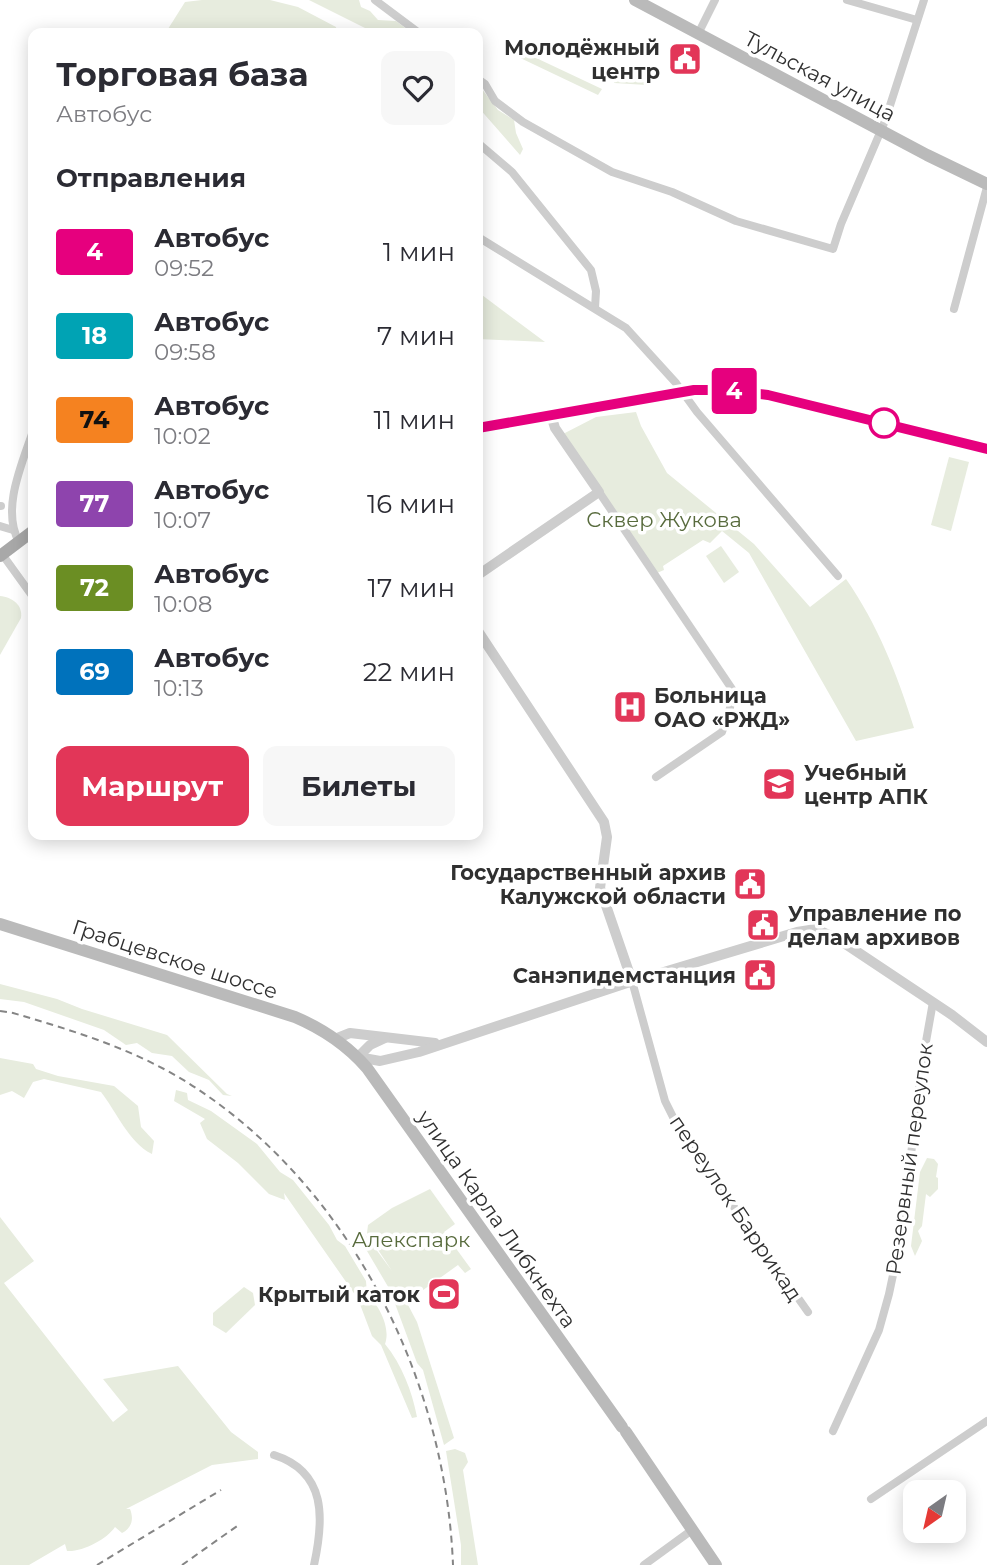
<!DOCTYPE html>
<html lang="ru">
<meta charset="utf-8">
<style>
:root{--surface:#fff;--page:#f7f7f7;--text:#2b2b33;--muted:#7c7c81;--accent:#e23658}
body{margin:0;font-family:Montserrat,sans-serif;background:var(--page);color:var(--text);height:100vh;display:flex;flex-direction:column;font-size:26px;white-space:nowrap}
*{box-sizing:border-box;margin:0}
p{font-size:23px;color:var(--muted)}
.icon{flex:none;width:38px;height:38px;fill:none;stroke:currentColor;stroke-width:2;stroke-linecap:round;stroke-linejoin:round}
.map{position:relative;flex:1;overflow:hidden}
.side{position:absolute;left:28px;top:28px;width:455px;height:812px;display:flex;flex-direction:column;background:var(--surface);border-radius:14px;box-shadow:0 4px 18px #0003}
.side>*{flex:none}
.badge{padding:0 14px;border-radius:5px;font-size:24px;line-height:46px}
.needle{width:46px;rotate:214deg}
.controls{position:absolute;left:903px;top:1480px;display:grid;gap:14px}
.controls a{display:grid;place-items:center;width:63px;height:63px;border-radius:14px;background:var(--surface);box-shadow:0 4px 18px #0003;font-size:35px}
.map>.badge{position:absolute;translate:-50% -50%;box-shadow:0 0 0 4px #fff}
h2{padding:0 28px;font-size:26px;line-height:63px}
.round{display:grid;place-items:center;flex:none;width:74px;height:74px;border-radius:14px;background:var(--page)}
.summary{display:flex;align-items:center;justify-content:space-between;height:119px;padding:0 28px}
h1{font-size:33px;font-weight:700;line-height:52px}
.cta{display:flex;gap:14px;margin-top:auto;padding:14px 28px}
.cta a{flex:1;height:80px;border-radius:14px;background:var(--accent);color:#fff;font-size:28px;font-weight:700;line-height:80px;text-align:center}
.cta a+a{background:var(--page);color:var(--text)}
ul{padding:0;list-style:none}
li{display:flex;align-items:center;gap:21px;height:84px;padding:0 28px}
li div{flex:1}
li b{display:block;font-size:26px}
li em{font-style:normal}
li .badge{min-width:77px;font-weight:700;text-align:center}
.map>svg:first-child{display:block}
.green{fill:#e7ecde}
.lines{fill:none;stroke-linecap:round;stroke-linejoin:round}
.minor{stroke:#cdcdcd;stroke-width:8}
.tertiary{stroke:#cdcdcd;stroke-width:10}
.secondary{stroke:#bababa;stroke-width:12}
.primary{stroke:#a8a8a8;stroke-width:12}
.rail{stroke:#858585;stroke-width:2;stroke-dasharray:7 5;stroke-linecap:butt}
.line-casing{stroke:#fff;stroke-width:16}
.line{stroke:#e6007e;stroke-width:10}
.stop-dot{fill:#fff;stroke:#e6007e;stroke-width:3.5}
.labels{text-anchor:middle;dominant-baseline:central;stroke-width:7;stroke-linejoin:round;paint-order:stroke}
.poi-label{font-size:21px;font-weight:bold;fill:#303030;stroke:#fff;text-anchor:end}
.street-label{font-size:21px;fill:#303030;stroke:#fff}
.park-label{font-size:21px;fill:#586b3d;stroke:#fff}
</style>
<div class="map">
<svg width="987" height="1565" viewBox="0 0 987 1565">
<rect width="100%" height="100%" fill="#fff"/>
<g class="green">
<polygon points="202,0 270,0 298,7 336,27 337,33 171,33 168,29 185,2"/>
<polygon points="309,0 359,0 361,7 370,11 378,20 396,21 412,33 375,33"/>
<polygon points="515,48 602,89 598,95 514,55"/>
<path d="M 611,65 C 627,64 641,70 654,80 L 647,85 L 614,83 Z"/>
<polygon points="478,84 498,110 514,120 516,133 523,149 520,155 478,107"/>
<polygon points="478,292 545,342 478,339"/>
<path d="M 636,412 L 641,426 L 667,473 L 754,544 L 810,607 L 846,579 C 877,623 898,676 914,728 L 856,741 L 749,553 L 722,531 L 710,543 L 703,540 L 663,566 L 664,570 L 657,573 L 563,434 L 596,417 Z"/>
<polygon points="949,457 969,462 951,531 931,525"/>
<polygon points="721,546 739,572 724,583 706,556"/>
<path d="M 0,596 C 12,597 23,605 21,618 L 0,655 Z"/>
<polygon points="0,984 57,999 82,1009 167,1035 227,1094 232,1096 223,1095 209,1080 189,1072 172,1056 152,1053 137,1043 126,1045 104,1030 24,1002 0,999"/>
<path d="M 0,1058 L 33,1064 L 36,1069 L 58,1076 L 114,1086 L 138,1106 L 141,1127 L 154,1141 L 152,1154 C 129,1143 116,1111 101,1092 L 44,1079 L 33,1082 L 24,1098 L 12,1091 L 0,1095 Z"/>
<path d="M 176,1090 L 187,1093 L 188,1100 L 211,1111 L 257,1144 L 280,1172 L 293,1180 L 329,1225 L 337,1240 L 345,1246 L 366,1281 L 367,1294 C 379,1305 391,1328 385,1344 C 402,1365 412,1391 417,1417 L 412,1418 L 381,1345 L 372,1336 L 358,1299 L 284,1193 L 285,1200 L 269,1194 L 238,1163 L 207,1139 L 200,1123 L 205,1119 L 174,1101 Z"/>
<polygon points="927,1158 934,1159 938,1164 936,1177 938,1178 938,1189 930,1197 926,1194 922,1226 918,1231 922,1241 915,1256 911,1246 920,1172"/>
<polygon points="430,1189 455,1224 444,1232 471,1269 465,1273 458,1265 412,1298 398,1286 417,1322 454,1438 444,1445 423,1370 417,1363 390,1290 357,1234 359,1231 364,1233 392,1271 367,1233 368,1225 392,1208"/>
<path d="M 0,1217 L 34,1261 L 4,1283 L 113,1422 L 128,1410 L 103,1379 L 178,1366 L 231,1432 L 258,1452 L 258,1459 L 212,1465 L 126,1509 L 130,1509 C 134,1519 132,1528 122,1533 L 115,1527 C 107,1539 83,1552 67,1551 L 65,1544 L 29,1565 L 0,1565 Z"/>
<polygon points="244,1287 253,1293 255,1305 226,1333 213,1325 213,1313"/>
<polygon points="455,1449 465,1453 468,1462 463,1470 478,1565 461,1565 461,1545 446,1451"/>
</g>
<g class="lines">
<g class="minor">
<polyline points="375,0 419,33"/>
<polyline points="847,0 917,20"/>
<polyline points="698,34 715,0"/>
<polyline points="478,79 485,84 495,101 523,122 612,172 672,192 736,221 833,249 841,224 885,121 924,0"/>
<polyline points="478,143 512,172 591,270 596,291 595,308"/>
<polyline points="478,237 626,328 676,383 697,412 838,576"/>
<polyline points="954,309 987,187"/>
<polyline points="599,492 732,689 730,708 722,732 656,777"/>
<polyline points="0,506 1,506"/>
<polyline points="0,526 13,530"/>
<path d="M 19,542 C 1,509 22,464 33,431"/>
<polyline points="2,554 33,597"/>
<polyline points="632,981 665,1101 679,1129 808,1312"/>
<polyline points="833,1431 879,1330 889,1294 901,1237 922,1064 933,1002"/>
<path d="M 274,1455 C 327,1472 324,1519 314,1565"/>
<polyline points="871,1499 987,1421"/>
<polyline points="644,1565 692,1530"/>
</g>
<g class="tertiary">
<polyline points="478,575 599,492 555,428 551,415"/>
<polyline points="478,631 604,822 607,837 600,888 632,981"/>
<polyline points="335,1039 350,1033 435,1043"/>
<polyline points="358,1057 380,1061 419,1052 624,984 797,932 816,929 838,939 952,1015 987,1042"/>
<polyline points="358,1057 370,1045 385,1038"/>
</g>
<g class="secondary">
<polyline points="635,0 927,155 987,184"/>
<path d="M 0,924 L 295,1017 C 323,1029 347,1045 367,1068 L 622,1427"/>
<polyline points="626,1432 716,1565"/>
</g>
<g class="primary">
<polyline points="478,428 694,390 725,390 768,395 987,449"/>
<polyline points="0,556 33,531"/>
</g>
<g class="rail">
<path d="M 0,1011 L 13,1013 C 78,1032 143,1052 199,1090 C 353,1193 446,1382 453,1565"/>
<polyline points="97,1565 221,1490"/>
<polyline points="182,1565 240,1524"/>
</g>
</g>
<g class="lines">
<defs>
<polyline id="line" points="478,428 694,390 725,390 768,395 987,449"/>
</defs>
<use href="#line" class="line-casing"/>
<use href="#line" class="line"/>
</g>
<defs>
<symbol id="civic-square" viewBox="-11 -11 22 22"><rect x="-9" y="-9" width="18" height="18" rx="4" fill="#e23658" stroke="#fff"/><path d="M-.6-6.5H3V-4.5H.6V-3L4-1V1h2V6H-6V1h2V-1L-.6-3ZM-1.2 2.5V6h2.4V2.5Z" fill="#fff"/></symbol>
<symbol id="hospital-square" viewBox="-11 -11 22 22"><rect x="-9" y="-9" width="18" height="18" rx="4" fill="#e23658" stroke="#fff"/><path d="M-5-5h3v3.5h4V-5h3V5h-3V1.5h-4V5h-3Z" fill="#fff"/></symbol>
<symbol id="university-square" viewBox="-11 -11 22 22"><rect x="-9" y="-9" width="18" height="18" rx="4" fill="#e23658" stroke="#fff"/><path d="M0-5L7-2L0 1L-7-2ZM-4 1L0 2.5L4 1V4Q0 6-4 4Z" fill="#fff"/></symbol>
<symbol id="stadium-square" viewBox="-11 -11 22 22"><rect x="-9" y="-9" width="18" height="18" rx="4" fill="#e23658" stroke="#fff"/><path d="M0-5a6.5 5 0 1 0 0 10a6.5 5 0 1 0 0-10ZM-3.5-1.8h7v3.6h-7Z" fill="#fff"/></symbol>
</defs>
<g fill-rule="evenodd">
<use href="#civic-square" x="666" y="40" width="38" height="38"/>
<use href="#hospital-square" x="611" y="688" width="38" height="38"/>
<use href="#university-square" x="760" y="765" width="38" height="38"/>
<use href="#civic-square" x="731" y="865" width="38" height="38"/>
<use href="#civic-square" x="744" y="906" width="38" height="38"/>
<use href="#civic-square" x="741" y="956" width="38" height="38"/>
<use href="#stadium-square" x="425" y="1275" width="38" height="38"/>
</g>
<circle class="stop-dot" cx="884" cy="423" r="14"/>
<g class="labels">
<g class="poi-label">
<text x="660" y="47">Молодёжный<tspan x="660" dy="24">центр</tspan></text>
<text x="654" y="695" text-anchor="start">Больница<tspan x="654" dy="24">ОАО «РЖД»</tspan></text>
<text x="804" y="772" text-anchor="start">Учебный<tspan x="804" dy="24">центр АПК</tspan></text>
<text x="726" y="872">Государственный архив<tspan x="726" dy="24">Калужской области</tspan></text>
<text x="788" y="913" text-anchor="start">Управление по<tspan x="788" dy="24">делам архивов</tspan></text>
<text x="736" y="975">Санэпидемстанция</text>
<text x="420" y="1294">Крытый каток</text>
</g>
<g class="street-label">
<text transform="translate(820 76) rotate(28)">Тульская улица</text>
<text transform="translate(175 959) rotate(18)">Грабцевское шоссе</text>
<text transform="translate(909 1159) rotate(-82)">Резервный переулок</text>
<text transform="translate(736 1208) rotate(56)">переулок Баррикад</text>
<text transform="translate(497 1219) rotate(55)">улица Карла Либкнехта</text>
</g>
<g class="park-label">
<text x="664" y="519">Сквер Жукова</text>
<text x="411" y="1239">Алекспарк</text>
</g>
</g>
</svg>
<div class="controls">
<a><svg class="needle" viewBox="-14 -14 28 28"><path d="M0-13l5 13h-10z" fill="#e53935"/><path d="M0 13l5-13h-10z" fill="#7c7c81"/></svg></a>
</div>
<b class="badge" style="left:734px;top:391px;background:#e6007e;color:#fff">4</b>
<section class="side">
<div class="summary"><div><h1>Торговая база</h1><p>Автобус</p></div><a class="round"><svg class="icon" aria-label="heart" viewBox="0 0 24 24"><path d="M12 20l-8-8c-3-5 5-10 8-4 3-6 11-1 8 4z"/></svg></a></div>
<h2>Отправления</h2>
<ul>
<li><span class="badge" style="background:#e6007e;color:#fff">4</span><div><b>Автобус</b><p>09:52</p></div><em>1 мин</em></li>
<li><span class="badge" style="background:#00a3b4;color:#fff">18</span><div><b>Автобус</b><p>09:58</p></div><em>7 мин</em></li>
<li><span class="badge" style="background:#f58220;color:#111">74</span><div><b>Автобус</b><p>10:02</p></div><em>11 мин</em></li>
<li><span class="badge" style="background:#8e44ad;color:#fff">77</span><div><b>Автобус</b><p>10:07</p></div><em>16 мин</em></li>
<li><span class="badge" style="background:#6b8e23;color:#fff">72</span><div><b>Автобус</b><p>10:08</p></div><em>17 мин</em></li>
<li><span class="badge" style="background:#0072bc;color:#fff">69</span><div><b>Автобус</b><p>10:13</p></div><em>22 мин</em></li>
</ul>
<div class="cta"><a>Маршрут</a><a>Билеты</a></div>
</section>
</div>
